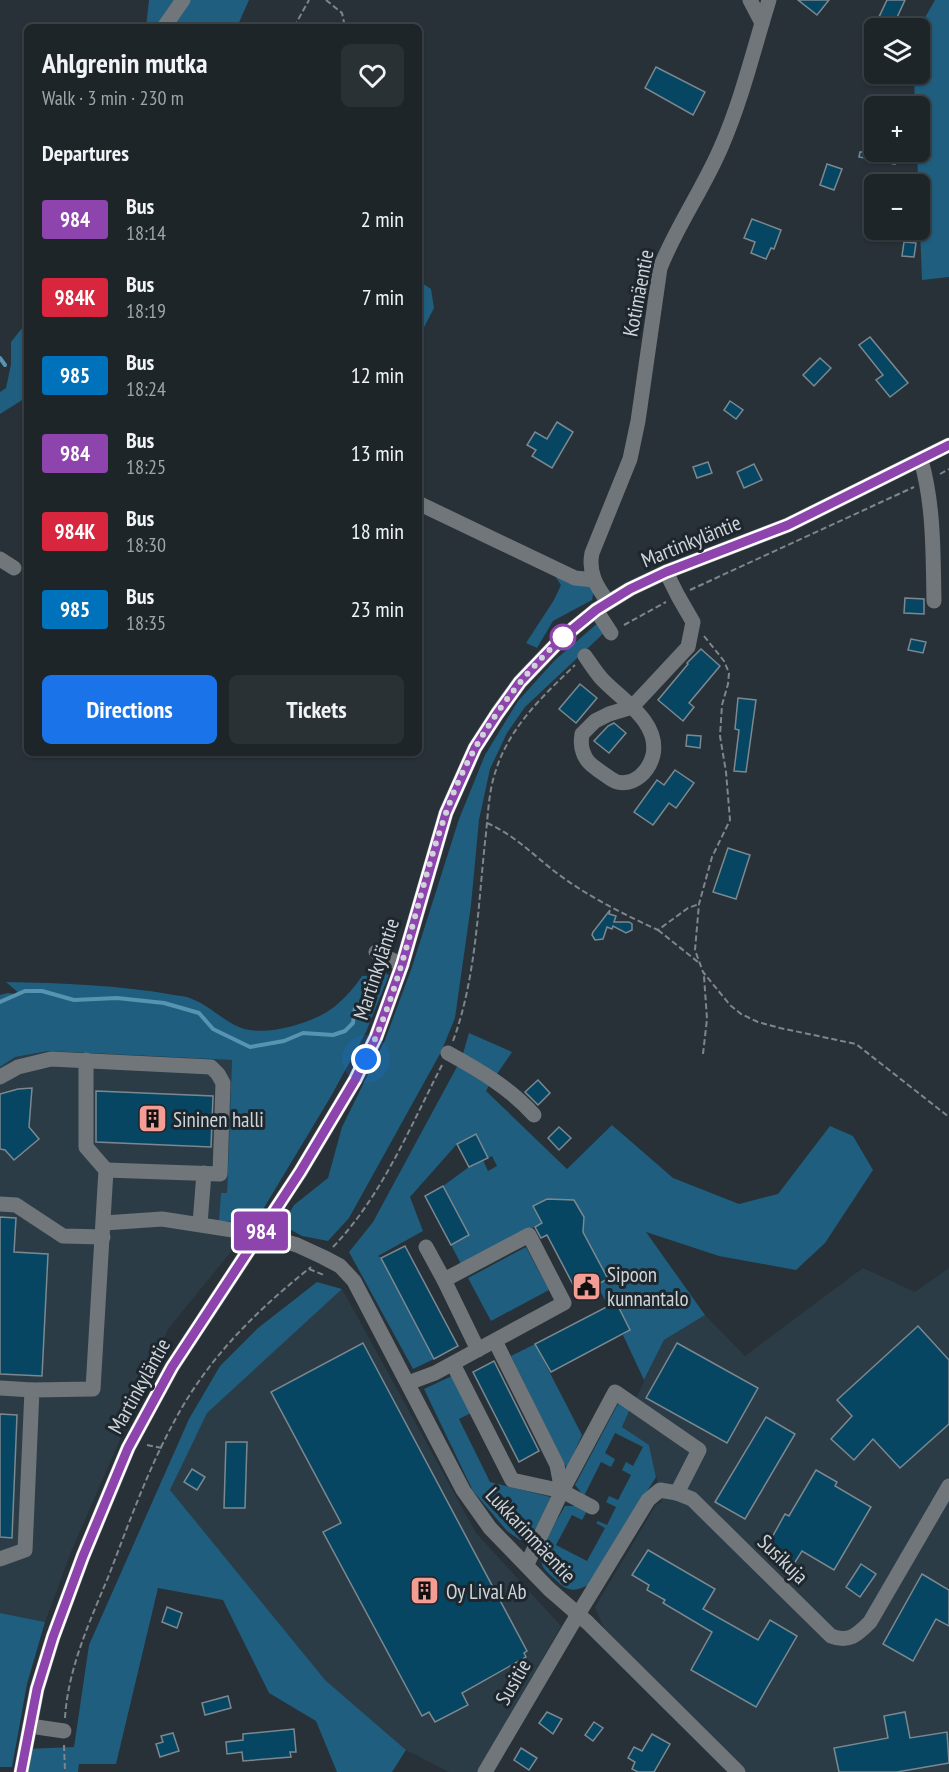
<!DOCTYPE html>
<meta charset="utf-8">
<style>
:root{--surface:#1d2529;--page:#2a3135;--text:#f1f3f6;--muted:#a0a5a8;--line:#3b4246;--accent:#1a73e8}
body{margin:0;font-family:"PT Sans Narrow",sans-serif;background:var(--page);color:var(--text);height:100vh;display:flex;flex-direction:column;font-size:22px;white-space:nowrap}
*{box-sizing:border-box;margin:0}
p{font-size:20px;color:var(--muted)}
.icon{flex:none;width:33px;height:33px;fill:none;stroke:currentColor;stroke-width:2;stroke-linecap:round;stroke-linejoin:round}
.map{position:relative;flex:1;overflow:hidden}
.drawer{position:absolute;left:24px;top:24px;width:398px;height:732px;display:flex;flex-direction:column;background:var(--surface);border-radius:9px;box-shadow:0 2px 4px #0004,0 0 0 2px var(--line)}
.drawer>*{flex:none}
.badge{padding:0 12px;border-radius:4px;font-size:21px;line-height:39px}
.controls{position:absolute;left:864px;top:18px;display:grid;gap:12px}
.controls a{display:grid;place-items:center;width:66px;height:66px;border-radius:9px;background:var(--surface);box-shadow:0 2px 4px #0004,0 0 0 2px var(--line);font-size:30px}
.you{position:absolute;width:30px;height:30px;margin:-15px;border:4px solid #fff;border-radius:50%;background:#1a73e8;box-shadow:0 0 0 9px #1a73e833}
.map>.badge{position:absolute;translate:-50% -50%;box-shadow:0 0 0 3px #fff}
h2{padding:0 18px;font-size:22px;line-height:54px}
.round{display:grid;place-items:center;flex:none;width:63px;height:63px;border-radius:9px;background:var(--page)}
.summary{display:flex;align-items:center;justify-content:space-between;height:102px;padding:0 18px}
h1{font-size:28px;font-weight:800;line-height:45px}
.action{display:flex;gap:12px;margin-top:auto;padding:12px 18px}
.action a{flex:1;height:69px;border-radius:9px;background:var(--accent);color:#fff;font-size:24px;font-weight:800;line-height:69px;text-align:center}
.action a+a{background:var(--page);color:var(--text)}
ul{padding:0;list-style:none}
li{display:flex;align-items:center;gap:18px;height:78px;padding:0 18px}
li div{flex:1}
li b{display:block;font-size:22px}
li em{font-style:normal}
li .badge{min-width:66px;font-weight:700;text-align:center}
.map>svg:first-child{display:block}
.built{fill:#2c3c46}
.green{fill:#1f5e7e}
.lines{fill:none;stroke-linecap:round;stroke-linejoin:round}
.stream{stroke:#5794b2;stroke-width:4}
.building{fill:#074663;stroke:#7c888f;stroke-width:1.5}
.path{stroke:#7e868b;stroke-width:2;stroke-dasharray:6 3;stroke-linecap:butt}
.minor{stroke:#71767a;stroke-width:15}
.line-casing{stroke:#fff;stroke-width:14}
.line{stroke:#8e44ad;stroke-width:9}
.walk{stroke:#ced4d8;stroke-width:6;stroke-dasharray:0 10.8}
.stop-dot{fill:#fff;stroke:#8e44ad;stroke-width:3}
.labels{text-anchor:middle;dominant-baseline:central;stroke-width:6;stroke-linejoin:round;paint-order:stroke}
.street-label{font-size:21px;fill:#ced4d8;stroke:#1e272d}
.poi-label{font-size:21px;fill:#ced4d8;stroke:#1e272d;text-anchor:start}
</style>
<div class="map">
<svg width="949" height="1772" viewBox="0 0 949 1772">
<rect width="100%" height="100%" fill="#273137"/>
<g class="built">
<polygon points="48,1051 232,1060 227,1193 221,1193 220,1221 256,1221 168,1329 71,1552 45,1622 0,1613 0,1067 15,1057"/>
<polygon points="863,1268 915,1292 949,1268 949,1772 744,1772 604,1628 595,1607 656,1505 662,1502 649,1445 622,1427 664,1340 705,1315 745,1356"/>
<polygon points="342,1289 476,1533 561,1626 479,1772 449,1772 406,1750 321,1677 170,1490 206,1413"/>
</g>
<g class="green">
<polygon points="149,0 249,0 237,27 146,27"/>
<polygon points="935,0 949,0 949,277 922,280 917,152 920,152 920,106 915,106 914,74 920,74 919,28"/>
<polygon points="419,281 431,289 434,308 419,337"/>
<polygon points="27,322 27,397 0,414 0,392 6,388 11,364 11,342"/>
<polygon points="555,576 588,585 594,590 592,600 553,621 537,648 526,643 554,600 561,585"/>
<polygon points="599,622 606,631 525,707 507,733 490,769 479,820 471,905 455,1018 441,1052 349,1218 328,1241 302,1236 282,1225 294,1205 328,1178 342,1127 385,1040 412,967 459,819 485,755 518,701 555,660"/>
<path d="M 377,969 L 389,975 L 366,1032 L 330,1098 L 256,1221 L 219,1221 L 221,1193 L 227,1193 L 232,1060 L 48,1051 L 15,1057 L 0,1067 L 0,995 L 8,993 L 21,995 L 6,982 C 62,983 119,985 174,995 C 180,996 187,996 192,999 C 209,1005 222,1020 239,1027 C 264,1038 314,1023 334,1007 C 345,998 354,988 362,976 L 372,976 Z"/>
<polygon points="469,1033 512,1052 495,1077 462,1057"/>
<polygon points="459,1063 491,1082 486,1091 567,1169 612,1125 673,1178 739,1204 778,1194 830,1126 853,1136 873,1170 825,1243 796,1270 719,1256 646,1232 705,1315 664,1340 644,1380 623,1335 630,1330 616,1303 608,1306 597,1285 607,1279 581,1229 583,1227 584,1217 574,1200 546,1199 534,1206 542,1223 461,1264 451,1245 468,1235 443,1186 469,1167 483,1160 488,1171 497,1166 492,1156 488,1158 476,1134 457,1144 410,1197 423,1231 378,1256 381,1258 434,1359 413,1369 349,1252 373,1222"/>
<polygon points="526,1247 549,1290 491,1321 468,1278"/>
<polygon points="317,1282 342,1289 207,1413 170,1490 325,1680 406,1750 392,1772 337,1772 316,1721 269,1693 223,1600 158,1588 116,1764 79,1764 78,1772 21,1772 25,1749 74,1747 89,1645 189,1419 220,1366 258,1328"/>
<polygon points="535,1344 582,1435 567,1469 511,1356"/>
<polygon points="454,1375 473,1412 459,1419 490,1482 551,1497 532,1537 527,1540 520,1540 507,1531 473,1491 424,1389"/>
<path d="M 620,1400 L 631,1407 L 622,1427 L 649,1445 L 656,1477 L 590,1584 C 579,1590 570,1593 560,1584 C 555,1579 547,1573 543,1567 C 535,1553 558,1519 565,1506 L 578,1506 L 587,1511 L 582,1520 L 572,1515 L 556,1545 L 587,1561 L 605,1528 L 596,1523 L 598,1521 L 607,1525 L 616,1507 L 606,1502 L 609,1496 L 618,1500 L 631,1475 L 622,1470 L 626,1462 L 633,1466 L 643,1447 L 615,1433 L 605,1453 L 615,1459 L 611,1467 L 601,1462 L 584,1496 L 575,1485 Z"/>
<polygon points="0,1613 45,1622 27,1684 12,1767 0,1767"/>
</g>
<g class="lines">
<g class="stream">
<polyline points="0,358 5,365"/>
<polyline points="0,1002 25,991 42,991 74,1000 117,998 164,1003 199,1013 213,1029 250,1047 284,1041 303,1033 333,1035 345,1031 353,1023 355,1007 357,1006"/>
</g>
</g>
<g class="building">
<polygon points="798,0 829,0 817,15"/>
<polygon points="887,0 905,0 894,24 879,17"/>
<polygon points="656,67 705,92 693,115 645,88"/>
<polygon points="860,152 897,152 895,164 859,157"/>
<polygon points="827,164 842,169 834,190 820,185"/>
<polygon points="752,219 781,230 774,249 771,248 766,259 751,253 755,242 744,238"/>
<polygon points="904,242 916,243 914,257 902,256"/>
<polygon points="870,337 908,383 890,397 876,380 883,375 859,345"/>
<polygon points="820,358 831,368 814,386 803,375"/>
<polygon points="730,401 743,410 736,419 724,410"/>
<polygon points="557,422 573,432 552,468 532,456 536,450 527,445 535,432 547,439"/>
<polygon points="708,462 712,473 697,478 693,467"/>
<polygon points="754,464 762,480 744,488 737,472"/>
<polygon points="905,598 924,599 924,614 904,613"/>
<polygon points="911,639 926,642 923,653 908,650"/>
<polygon points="701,649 720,666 689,703 694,707 683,721 658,700 688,664 687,663"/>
<polygon points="580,684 597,698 576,723 559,709"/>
<polygon points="738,698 756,700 746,772 734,771 739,730 735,729"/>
<polygon points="614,723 626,733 609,753 594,741 608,726"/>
<polygon points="687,735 701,736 700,748 686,746"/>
<polygon points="675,770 694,783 676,808 669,803 653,825 634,812 657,780 664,785"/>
<polygon points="728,848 750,855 736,899 713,892"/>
<polygon points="610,910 609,914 616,916 614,922 629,922 632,924 632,930 626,933 613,926 612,929 607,927 603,939 595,940 592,935 593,932"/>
<polygon points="538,1080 550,1093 538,1105 525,1092"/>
<polygon points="32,1088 29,1127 39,1139 14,1160 5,1150 0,1149 0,1094 18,1089"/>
<polygon points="96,1091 213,1096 211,1147 96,1142"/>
<polygon points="559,1127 571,1138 559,1150 548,1138"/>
<polygon points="476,1134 488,1158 469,1167 457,1144"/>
<polygon points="443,1186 469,1235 451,1245 425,1196"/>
<polygon points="547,1199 574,1200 584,1217 583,1232 608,1279 578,1294 547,1235 541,1238 535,1227 542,1223 533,1206"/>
<polygon points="0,1217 16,1218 14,1252 48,1254 42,1376 0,1374"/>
<polygon points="405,1246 458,1346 434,1359 381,1258"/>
<polygon points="616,1302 630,1330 551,1372 535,1344"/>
<polygon points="918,1326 949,1360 949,1424 900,1468 873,1439 854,1460 831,1439 852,1416 837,1400"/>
<polygon points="363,1343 527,1651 524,1653 526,1657 462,1693 468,1705 435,1722 429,1712 422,1716 323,1532 341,1523 271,1392"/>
<polygon points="677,1343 758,1388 727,1443 646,1398"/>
<polygon points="494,1361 539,1451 519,1462 473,1372"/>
<polygon points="0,1414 17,1415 12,1538 0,1537"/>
<polygon points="766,1417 795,1434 745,1519 715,1502"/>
<polygon points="226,1442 247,1442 245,1508 224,1508"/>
<polygon points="192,1469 205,1477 197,1490 184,1482"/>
<polygon points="816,1470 837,1482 835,1486 871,1507 834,1570 802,1551 792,1567 765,1550 785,1514 789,1516"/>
<polygon points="648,1550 715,1589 703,1609 758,1640 770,1620 797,1636 756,1707 691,1670 712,1632 663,1603 665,1600 647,1590 649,1585 632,1575"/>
<polygon points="861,1564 876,1574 860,1597 846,1587"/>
<polygon points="922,1574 949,1590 949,1626 936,1619 913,1661 883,1644"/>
<polygon points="167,1607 182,1613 177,1628 162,1622"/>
<polygon points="228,1696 231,1708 205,1715 202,1703"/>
<polygon points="547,1712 562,1719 553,1734 539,1723"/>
<polygon points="905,1712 910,1738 947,1732 949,1763 897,1772 839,1772 834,1748 888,1738 884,1716"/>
<polygon points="594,1722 603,1728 593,1741 585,1735"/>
<polygon points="294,1729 296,1752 290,1752 291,1757 243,1761 242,1752 227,1754 226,1742 243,1740 243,1734"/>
<polygon points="173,1733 179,1751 160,1757 156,1744 163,1742 161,1736"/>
<polygon points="652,1734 670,1744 654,1772 638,1772 632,1769 635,1762 628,1758 634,1747 642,1751"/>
<polygon points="521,1748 537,1758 529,1770 514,1760"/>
</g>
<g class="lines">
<g class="path">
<polyline points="326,0 342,13 345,27"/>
<polyline points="294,27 309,0"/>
<polyline points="940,474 949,469"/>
<polyline points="690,590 914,487"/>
<polyline points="624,625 666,602"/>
<polyline points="704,636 724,661 729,673 728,684 722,705 720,736 726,772 730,820 712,857 699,904 695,950 703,972 730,1005 741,1014 758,1022 780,1028 856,1044 949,1117"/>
<path d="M 487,823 C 516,836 533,855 558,874 C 589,897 623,914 658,930 L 688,908 L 699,904"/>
<polyline points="658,930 698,962"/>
<path d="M 453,1041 C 476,979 478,907 485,842 C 488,819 488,792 496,770 C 510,726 544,695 575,665"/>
<polyline points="703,1054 707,1019 704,976"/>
<path d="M 333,1247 C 382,1196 410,1127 442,1065"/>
<polyline points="309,1269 324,1275"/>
<polyline points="147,1445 162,1448"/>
<path d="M 65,1718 C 68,1668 90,1621 109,1575 C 129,1523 148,1469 175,1420 C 208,1358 257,1310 311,1267"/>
<polyline points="64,1745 65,1772"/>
</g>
<g class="minor">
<polyline points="750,0 762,23"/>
<polyline points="164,27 183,0"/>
<path d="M 921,460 C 934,506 933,553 934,601"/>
<polyline points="418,503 575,578 594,580"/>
<polyline points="0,559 14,568"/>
<path d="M 608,602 C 596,586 588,572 592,553 L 630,459 L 638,421 L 660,268 C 677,225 704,188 722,145 C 742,99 754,48 769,0"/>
<polyline points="596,610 611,633"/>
<path d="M 585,656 C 590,663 595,671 601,678 C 620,699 660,721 653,755 C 649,771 635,786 617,782 C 611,780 606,775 601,772 C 593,766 586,762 583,752 C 581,747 581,740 582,734 L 595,721 L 609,714 L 632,707 L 688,647 L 693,622 L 678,596 L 666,572"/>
<polyline points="376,952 402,965"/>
<path d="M 448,1053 C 479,1070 510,1088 534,1115"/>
<polyline points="0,1077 18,1067 51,1059 211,1067 218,1074 223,1083 220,1174 106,1170"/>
<polyline points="0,1204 16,1205 63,1236 103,1237"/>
<polyline points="104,1223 162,1219 259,1234 297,1245 323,1257 340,1266 354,1281 463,1490 490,1528 549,1589 588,1623 738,1772"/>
<polyline points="200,1224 204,1173"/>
<polyline points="426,1247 444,1280"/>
<polyline points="453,1364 512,1480 562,1491 557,1465 495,1341"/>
<polyline points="408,1383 435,1373 564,1303 529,1235 444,1280 478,1350"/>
<polyline points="0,1388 32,1390"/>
<polyline points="562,1491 592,1507"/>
<polyline points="0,1559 25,1550 32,1390 93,1389 106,1170 86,1147 86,1060"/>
<polyline points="527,1564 562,1491 615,1392 699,1450 677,1493"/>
<polyline points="30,1726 64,1731"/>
<polyline points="21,1772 37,1689 53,1637 83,1556 128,1448 172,1367 300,1172 355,1080 376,1037 402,965 446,813 475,748 497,714 520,682 563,637 596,610 630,589 666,572 788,525 949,445"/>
<path d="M 485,1772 L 571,1626 L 648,1500 L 660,1490 L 677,1493 L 692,1499 L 831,1636 C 849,1643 857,1635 870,1622 L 949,1486"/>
</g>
</g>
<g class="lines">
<defs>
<polyline id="line" points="21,1772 37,1689 53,1637 83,1556 128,1448 172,1367 300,1172 355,1080 376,1037 402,965 446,813 475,748 497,714 520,682 563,637 596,610 630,589 666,572 788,525 949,445"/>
</defs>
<use href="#line" class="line-casing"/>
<use href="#line" class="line"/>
<path class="walk" d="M 366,1059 C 404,981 417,894 446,813 C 469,746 512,684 563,637"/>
</g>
<defs>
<symbol id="building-square" viewBox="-11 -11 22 22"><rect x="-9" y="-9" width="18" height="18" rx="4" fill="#f59c94" stroke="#1e272d"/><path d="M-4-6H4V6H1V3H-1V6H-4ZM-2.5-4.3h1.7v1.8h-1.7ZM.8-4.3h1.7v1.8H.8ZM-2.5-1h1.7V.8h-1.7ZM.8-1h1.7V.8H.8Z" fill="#111"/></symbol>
<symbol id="civic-square" viewBox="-11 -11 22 22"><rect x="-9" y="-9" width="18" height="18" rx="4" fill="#f59c94" stroke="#1e272d"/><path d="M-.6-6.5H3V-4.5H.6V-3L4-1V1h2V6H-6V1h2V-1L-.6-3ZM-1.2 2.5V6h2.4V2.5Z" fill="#111"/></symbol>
</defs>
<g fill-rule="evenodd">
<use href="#building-square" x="136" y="1102" width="33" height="33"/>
<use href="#civic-square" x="570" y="1270" width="33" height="33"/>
<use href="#building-square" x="408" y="1574" width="33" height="33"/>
</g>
<circle class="stop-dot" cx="563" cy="637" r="12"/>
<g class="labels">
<g class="street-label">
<text transform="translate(638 293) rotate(-79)">Kotimäentie</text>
<text transform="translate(691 541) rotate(-22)">Martinkyläntie</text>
<text transform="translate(376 969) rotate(-72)">Martinkyläntie</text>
<text transform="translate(139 1386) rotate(-61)">Martinkyläntie</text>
<text transform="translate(531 1535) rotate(47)">Lukkarinmäentie</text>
<text transform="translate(783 1559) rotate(44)">Susikuja</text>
<text transform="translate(513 1682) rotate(-60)">Susitie</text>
</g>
<g class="poi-label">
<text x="173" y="1119">Sininen halli</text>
<text x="607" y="1274">Sipoon<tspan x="607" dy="24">kunnantalo</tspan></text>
<text x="446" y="1591">Oy Lival Ab</text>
</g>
</g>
</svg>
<div class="controls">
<a><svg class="icon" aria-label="layers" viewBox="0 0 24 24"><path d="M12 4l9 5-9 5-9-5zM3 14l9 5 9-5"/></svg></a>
<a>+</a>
<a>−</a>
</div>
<div class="you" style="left:366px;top:1059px"></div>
<b class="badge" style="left:261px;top:1231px;background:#8e44ad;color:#fff">984</b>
<section class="drawer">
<div class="summary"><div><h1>Ahlgrenin mutka</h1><p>Walk · 3 min · 230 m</p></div><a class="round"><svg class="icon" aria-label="heart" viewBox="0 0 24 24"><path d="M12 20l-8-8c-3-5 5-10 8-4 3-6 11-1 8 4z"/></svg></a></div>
<h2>Departures</h2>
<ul>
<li><span class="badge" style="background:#8e44ad;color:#fff">984</span><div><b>Bus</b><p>18:14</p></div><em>2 min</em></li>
<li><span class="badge" style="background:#d7263d;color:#fff">984K</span><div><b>Bus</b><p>18:19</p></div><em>7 min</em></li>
<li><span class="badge" style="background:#0072bc;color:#fff">985</span><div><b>Bus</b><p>18:24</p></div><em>12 min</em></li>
<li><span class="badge" style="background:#8e44ad;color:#fff">984</span><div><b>Bus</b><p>18:25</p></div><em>13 min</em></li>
<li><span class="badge" style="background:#d7263d;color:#fff">984K</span><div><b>Bus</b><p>18:30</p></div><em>18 min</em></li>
<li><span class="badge" style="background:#0072bc;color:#fff">985</span><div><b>Bus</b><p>18:35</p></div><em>23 min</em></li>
</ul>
<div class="action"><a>Directions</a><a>Tickets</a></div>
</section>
</div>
